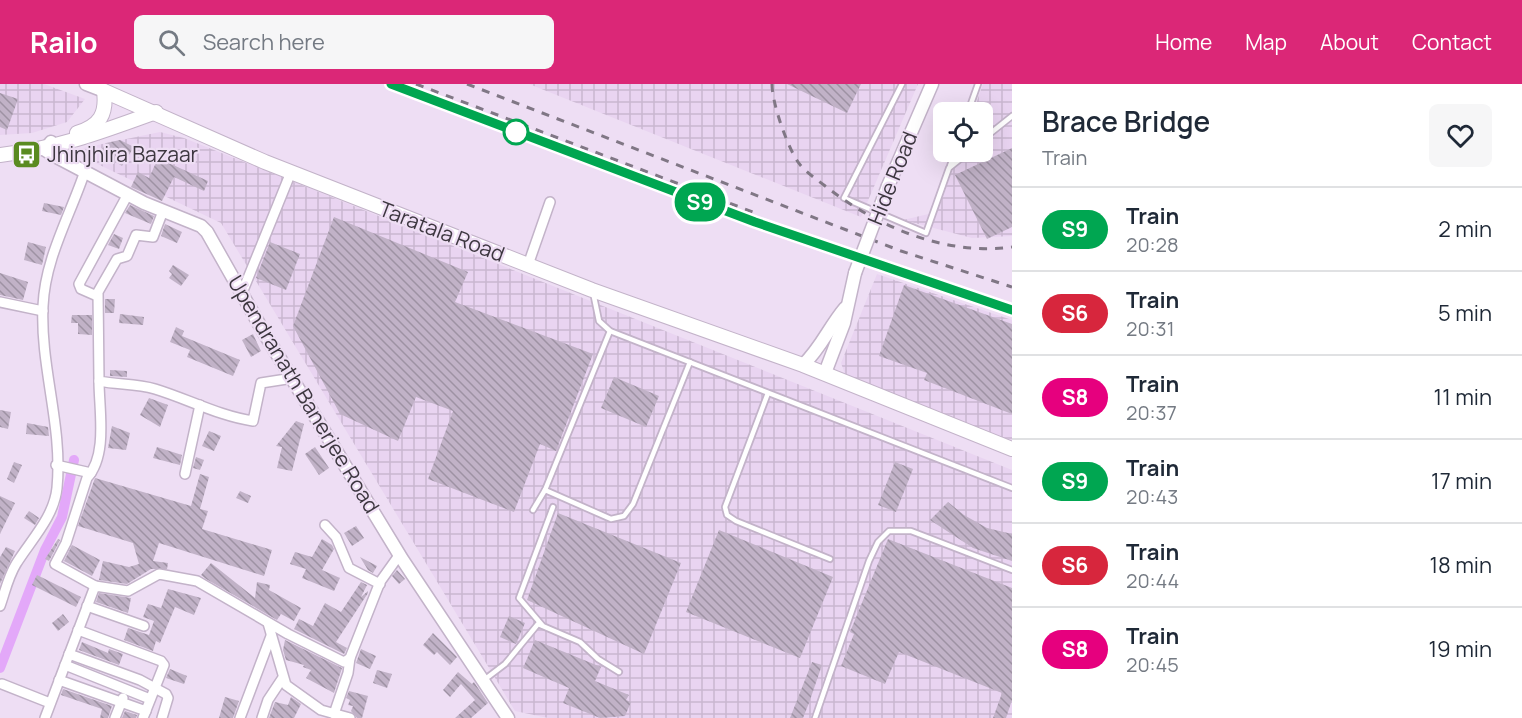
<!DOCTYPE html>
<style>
:root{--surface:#fff;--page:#f6f6f7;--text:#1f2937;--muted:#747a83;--line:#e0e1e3;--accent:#db2777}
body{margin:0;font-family:Manrope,sans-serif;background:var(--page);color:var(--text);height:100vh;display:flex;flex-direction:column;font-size:22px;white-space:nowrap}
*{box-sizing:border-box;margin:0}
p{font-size:20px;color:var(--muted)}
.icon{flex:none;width:33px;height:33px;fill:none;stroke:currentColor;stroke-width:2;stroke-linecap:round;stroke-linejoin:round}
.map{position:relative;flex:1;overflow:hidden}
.drawer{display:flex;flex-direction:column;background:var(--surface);width:510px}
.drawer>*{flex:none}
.badge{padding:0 12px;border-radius:20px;font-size:21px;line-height:39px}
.controls{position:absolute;left:933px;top:18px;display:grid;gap:12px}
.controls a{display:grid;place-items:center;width:60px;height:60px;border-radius:9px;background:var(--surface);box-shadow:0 6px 24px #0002;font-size:30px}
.map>.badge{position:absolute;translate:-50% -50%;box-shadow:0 0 0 3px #fff}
.round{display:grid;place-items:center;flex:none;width:63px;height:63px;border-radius:9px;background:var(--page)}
.overview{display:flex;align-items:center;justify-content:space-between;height:102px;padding:0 30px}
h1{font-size:28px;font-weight:600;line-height:45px}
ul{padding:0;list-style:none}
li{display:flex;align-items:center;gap:18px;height:84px;padding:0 30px;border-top:2px solid var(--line)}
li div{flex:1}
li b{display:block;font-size:22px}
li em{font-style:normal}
li .badge{min-width:66px;font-weight:700;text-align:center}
header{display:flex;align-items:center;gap:36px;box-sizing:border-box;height:84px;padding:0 30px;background:var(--accent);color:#fff}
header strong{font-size:28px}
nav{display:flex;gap:33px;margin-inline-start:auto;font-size:21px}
.search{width:420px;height:54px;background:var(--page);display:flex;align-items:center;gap:15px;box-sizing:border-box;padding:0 21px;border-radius:9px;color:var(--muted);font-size:22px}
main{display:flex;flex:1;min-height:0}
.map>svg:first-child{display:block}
.industrial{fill:url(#industrial-grid)}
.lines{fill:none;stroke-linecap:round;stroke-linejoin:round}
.canal{stroke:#e3a8f9;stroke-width:10}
.building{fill:url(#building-back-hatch)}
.service-casing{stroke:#c3b3c9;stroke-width:8}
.minor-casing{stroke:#c3b3c9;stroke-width:12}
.tertiary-casing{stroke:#c3b3c9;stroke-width:15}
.secondary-casing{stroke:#c3b3c9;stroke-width:16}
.service{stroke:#fff;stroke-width:4.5}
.minor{stroke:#fff;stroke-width:9}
.tertiary{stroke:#fff;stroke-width:12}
.secondary{stroke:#fff;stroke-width:14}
.rail{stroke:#807785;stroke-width:3;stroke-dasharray:8 8;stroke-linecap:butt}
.tertiary-bridge-casing{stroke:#c3b3c9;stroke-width:15;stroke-linecap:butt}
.tertiary-bridge{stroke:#fff;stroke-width:12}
.line-casing{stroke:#fff;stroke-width:14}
.line{stroke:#00a651;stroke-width:9}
.stop-dot{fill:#fff;stroke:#00a651;stroke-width:3}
.labels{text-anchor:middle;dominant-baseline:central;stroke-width:4.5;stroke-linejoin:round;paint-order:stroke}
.poi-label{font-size:21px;fill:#3d3740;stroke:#eedef4;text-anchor:start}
.street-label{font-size:21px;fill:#3d3740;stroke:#eedef4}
</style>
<header>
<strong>Railo</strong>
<div class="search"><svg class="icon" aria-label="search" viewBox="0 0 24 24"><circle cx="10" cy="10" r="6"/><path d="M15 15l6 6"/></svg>Search here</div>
<nav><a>Home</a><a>Map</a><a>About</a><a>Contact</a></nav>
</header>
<main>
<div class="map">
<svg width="1012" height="634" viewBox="0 0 1012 634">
<defs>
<pattern id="industrial-grid" width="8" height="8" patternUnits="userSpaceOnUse" patternTransform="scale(1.5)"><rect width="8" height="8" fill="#e9d4f1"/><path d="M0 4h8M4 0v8" fill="none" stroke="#c9b7d0"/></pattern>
<pattern id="building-back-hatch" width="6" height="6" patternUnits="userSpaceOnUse" patternTransform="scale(1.5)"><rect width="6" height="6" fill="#c1b2c7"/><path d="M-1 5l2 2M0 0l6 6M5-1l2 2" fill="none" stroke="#9e92a3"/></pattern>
</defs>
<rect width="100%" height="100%" fill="#eedef4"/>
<g class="industrial">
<polygon points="0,0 44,0 85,15 67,38 32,49 0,51"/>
<polygon points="529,0 918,0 861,133"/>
<polygon points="983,0 1012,0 1012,152 972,154 903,136 937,128 959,68 982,68 982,28 973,28"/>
<polygon points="160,48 184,54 1012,386 1012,634 548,634 515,627 221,139 87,75 83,64"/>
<polygon points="877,190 1012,236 1012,358 846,293 841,279"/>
</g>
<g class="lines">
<polyline class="canal" points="0,584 45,466 62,433 74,376"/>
</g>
<g class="building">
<polygon points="787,0 861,0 847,29"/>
<polygon points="0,9 18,15 7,46 0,43"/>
<polygon points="120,56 134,63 122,82 100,68 106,59"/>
<polygon points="1012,64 1012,143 987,155 955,91"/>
<polygon points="158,74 208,97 204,107 174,93 162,117 131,103 138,88 149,94"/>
<polygon points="44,119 64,123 61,131 42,127"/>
<polygon points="130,121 154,132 151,140 125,129"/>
<polygon points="334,133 468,188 455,218 593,270 556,367 540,360 514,428 428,395 453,327 416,313 398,357 340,330 293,242"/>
<polygon points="165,140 182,148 177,159 161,152"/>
<polygon points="114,150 123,154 119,165 108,161"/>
<polygon points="28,158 46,163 42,181 24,176"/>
<polygon points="270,158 300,170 286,206 256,194"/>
<polygon points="173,181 189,191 181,202 169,194 172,190 169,187"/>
<polygon points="0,189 28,198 23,216 0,211"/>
<polygon points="904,201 1012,240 1012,330 924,296 927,289 879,272"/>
<polygon points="105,215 115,215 114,229 105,229"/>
<polygon points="120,230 144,233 143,241 119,239"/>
<polygon points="72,231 92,231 92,251 78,250 78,239 71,239"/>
<polygon points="176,243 184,247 182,252 240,276 233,292 187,273 190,266 170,258"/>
<polygon points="253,250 261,267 251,273 242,256"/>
<polygon points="110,286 127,287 127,293 110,292"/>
<polygon points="614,293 659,312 646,343 601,324"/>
<polygon points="149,314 168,321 160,343 140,331"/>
<polygon points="0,326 11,328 8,345 0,343"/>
<polygon points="296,337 304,340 292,387 277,384 282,363 276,362"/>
<polygon points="27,339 48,343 49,352 26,350"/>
<polygon points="112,342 130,349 126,366 108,364"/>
<polygon points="209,347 221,352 214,367 202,362"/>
<polygon points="157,363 182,371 180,381 153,374"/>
<polygon points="315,363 329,384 319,391 305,370"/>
<polygon points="196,373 204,376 200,386 193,384"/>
<polygon points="14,378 22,381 14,399 7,395"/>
<polygon points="895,378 913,385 896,428 878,421"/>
<polygon points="200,390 209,393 200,425 208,427 202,445 272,466 264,492 159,459 153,477 168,479 167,485 151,485 127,500 99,496 103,477 129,483 139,480 133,459 78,442 95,394 191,422"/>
<polygon points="240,407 251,412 248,419 236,414"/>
<polygon points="0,412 15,419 0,450"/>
<polygon points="948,418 964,431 987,444 1012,450 1012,477 973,464 930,436"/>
<polygon points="29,427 39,434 35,441 24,434"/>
<polygon points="558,429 681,479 644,570 527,516"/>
<polygon points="356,442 364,454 352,462 344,449"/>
<polygon points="719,446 833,493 800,574 686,528"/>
<polygon points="58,455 60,456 49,477 45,475"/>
<polygon points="322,455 332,461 334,465 322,486 340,494 334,507 302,494 306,485 290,480 295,468 312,473"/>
<polygon points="888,455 1012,504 1012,616 1006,634 993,634 1002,609 899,568 885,600 841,582 854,550 850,548"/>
<polygon points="72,461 100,476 92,492 64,477"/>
<polygon points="6,463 15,467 0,500 0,473"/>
<polygon points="360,473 377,482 373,489 368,486"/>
<polygon points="211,479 255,514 257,498 270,501 269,506 301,524 294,537 281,530 277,536 206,495 201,491"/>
<polygon points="397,486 405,495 399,500 392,492"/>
<polygon points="37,491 81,513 76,523 32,501"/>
<polygon points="361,498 367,501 361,513 368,507 368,509 336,558 347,564 344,570 294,545 299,535 313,542 325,519 341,528"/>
<polygon points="168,505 201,514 194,531 175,523 160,559 156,557 153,567 124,556 128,544 149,551 154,537 143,533 148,520 161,524"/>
<polygon points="99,509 131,514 128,529 96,518"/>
<polygon points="63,530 69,538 58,547 52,539"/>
<polygon points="509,532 525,539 516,560 500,553"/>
<polygon points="433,549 457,573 450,581 437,568 434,571 423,561"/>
<polygon points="285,556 342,584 334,609 306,594 311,586 303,583 304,581 286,576 283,566"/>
<polygon points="535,556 601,583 595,597 629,611 626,616 631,618 625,632 600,634 563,619 569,604 523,584"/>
<polygon points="82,558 108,569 109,565 123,570 119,581 79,566"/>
<polygon points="361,565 376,572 370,585 356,579"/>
<polygon points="812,578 822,581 809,619 803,634 790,634"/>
<polygon points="170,585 187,592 184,600 166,594"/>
<polygon points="377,586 392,590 387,604 373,599"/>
<polygon points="458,588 472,600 474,598 488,619 471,634 455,634 475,616 461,600 450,613 443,606"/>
<polygon points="63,605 112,622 108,634 100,634 102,625 61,611"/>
<polygon points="349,607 368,612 362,634 357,634 351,627 353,622 348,621 350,616 346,614"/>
<polygon points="225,613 239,617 233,634 219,634"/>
<polygon points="291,613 301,620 294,634 269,634 275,618 288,621"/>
<polygon points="125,627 137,631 136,634 122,634"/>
</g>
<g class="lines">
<defs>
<g id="service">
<polyline points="902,0 844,114 926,149 949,84 969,68"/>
<polyline points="968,28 978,0"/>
<polyline points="982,56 1012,32"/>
<polyline points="950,82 955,68"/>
<polyline points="593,208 599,237 610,247 1012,404"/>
<polyline points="768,309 725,423 727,431 736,437 830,475"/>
<polyline points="545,406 611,435 624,432 633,420 690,278"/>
<polyline points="533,426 545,406 610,247"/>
<polyline points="542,541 519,514 553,423"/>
<polyline points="484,596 505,580 538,540 580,558 598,575 619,588"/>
<polyline points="815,634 869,477 878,458 889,447 911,447 1012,486"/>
</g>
<g id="minor">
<path d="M 163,127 L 153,153 L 136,151 L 127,172 L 117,175 L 98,208 L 99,297 C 118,301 136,299 155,305 C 188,315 219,332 253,337 L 261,299 L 293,294"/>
<polyline points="528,181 550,118"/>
<polyline points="242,209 291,88"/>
<polyline points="97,212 81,205 79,200 128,110"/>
<polyline points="0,218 43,227"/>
<polyline points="56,381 91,389"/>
<polyline points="185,390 200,321"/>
<polyline points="325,441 336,453 349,484 380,500"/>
<path d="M 95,502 L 55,480 L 66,459 L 87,394 C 108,371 99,326 99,297"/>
<path d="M 0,522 C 5,508 8,493 16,480 C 31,456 54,433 57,404 C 63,342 40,283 43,222 C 45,174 70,132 85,87"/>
<polyline points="87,522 144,542"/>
<polyline points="268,539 286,601 321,626 350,634"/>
<polyline points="78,546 161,577 164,581 143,634"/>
<polyline points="69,570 140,596 166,610 168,614 162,634"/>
<polyline points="65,581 150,615"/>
<polyline points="59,596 146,627"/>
<polyline points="2,600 50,619"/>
<polyline points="334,630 348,589 350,574"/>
<polyline points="45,634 95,502 128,507 159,490 197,497 288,550 344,578 350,574 380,498 400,470"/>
<polyline points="115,634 123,614"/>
<polyline points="240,634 271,552"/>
<polyline points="262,634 268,616 282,595"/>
</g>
<g id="tertiary">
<polyline points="86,0 104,7"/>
<polyline points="51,58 45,66 53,71 144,119 201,142 207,148 263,247 402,475 508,634"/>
<polyline points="888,102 932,0"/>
<path d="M 803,281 C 821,264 829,243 845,224"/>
<polyline points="825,289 844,239 855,189"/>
</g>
<g id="secondary">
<polyline points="104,7 265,78 592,206 803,281 1012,365"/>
<path d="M 77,49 C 100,42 107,30 104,7"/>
<path d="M 0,71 C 59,64 101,48 156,28"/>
</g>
</defs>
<use href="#service" class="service-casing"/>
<use href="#minor" class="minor-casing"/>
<use href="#tertiary" class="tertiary-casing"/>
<use href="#secondary" class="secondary-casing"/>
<use href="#service" class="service"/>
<use href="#minor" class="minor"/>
<use href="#tertiary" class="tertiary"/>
<use href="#secondary" class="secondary"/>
<g class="rail">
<polyline points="391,0 773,145 1012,226"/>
<polyline points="416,0 758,130"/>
<polyline points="467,0 901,167 1012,203"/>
<path d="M 772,0 C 772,19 787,62 798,78 C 805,88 819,97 829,105 C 880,144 947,172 1012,163"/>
</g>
<defs>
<polyline id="tertiary-bridge" points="855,189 888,102"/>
</defs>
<use href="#tertiary-bridge" class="tertiary-bridge-casing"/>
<use href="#tertiary-bridge" class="tertiary-bridge"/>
</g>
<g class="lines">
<defs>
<polyline id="line" points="391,0 755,138 1012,226"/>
</defs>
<use href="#line" class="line-casing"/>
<use href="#line" class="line"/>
</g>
<defs>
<symbol id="bus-square" viewBox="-11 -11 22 22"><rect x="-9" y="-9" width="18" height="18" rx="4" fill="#5a8b21" stroke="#eedef4"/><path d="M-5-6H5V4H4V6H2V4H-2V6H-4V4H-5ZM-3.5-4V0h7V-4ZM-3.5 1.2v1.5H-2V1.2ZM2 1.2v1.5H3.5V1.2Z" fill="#fff"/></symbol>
</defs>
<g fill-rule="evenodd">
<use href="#bus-square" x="10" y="54" width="33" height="33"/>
</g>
<circle class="stop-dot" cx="516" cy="48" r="12"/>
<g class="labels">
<g class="poi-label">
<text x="47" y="70">Jhinjhira Bazaar</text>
</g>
<g class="street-label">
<text transform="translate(892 94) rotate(-68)">Hide Road</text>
<text transform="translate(442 147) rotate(21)">Taratala Road</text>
<text transform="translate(304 310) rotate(59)">Upendranath Banerjee Road</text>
</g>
</g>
</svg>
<div class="controls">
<a><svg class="icon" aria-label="locate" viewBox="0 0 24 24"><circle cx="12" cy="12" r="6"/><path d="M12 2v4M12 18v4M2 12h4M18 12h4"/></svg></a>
</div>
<b class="badge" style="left:700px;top:118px;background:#00a651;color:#fff">S9</b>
</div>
<section class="drawer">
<div class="overview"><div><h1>Brace Bridge</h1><p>Train</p></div><a class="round"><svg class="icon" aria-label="heart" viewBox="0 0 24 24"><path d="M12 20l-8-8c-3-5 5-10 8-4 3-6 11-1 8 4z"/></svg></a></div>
<ul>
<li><span class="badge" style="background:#00a651;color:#fff">S9</span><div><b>Train</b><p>20:28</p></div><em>2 min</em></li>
<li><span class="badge" style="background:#d7263d;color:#fff">S6</span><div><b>Train</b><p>20:31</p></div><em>5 min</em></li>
<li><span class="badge" style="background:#e6007e;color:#fff">S8</span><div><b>Train</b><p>20:37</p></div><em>11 min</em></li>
<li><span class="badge" style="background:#00a651;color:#fff">S9</span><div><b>Train</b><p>20:43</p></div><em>17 min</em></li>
<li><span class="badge" style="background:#d7263d;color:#fff">S6</span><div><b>Train</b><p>20:44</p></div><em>18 min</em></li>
<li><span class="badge" style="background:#e6007e;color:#fff">S8</span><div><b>Train</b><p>20:45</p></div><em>19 min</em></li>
</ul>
</section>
</main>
